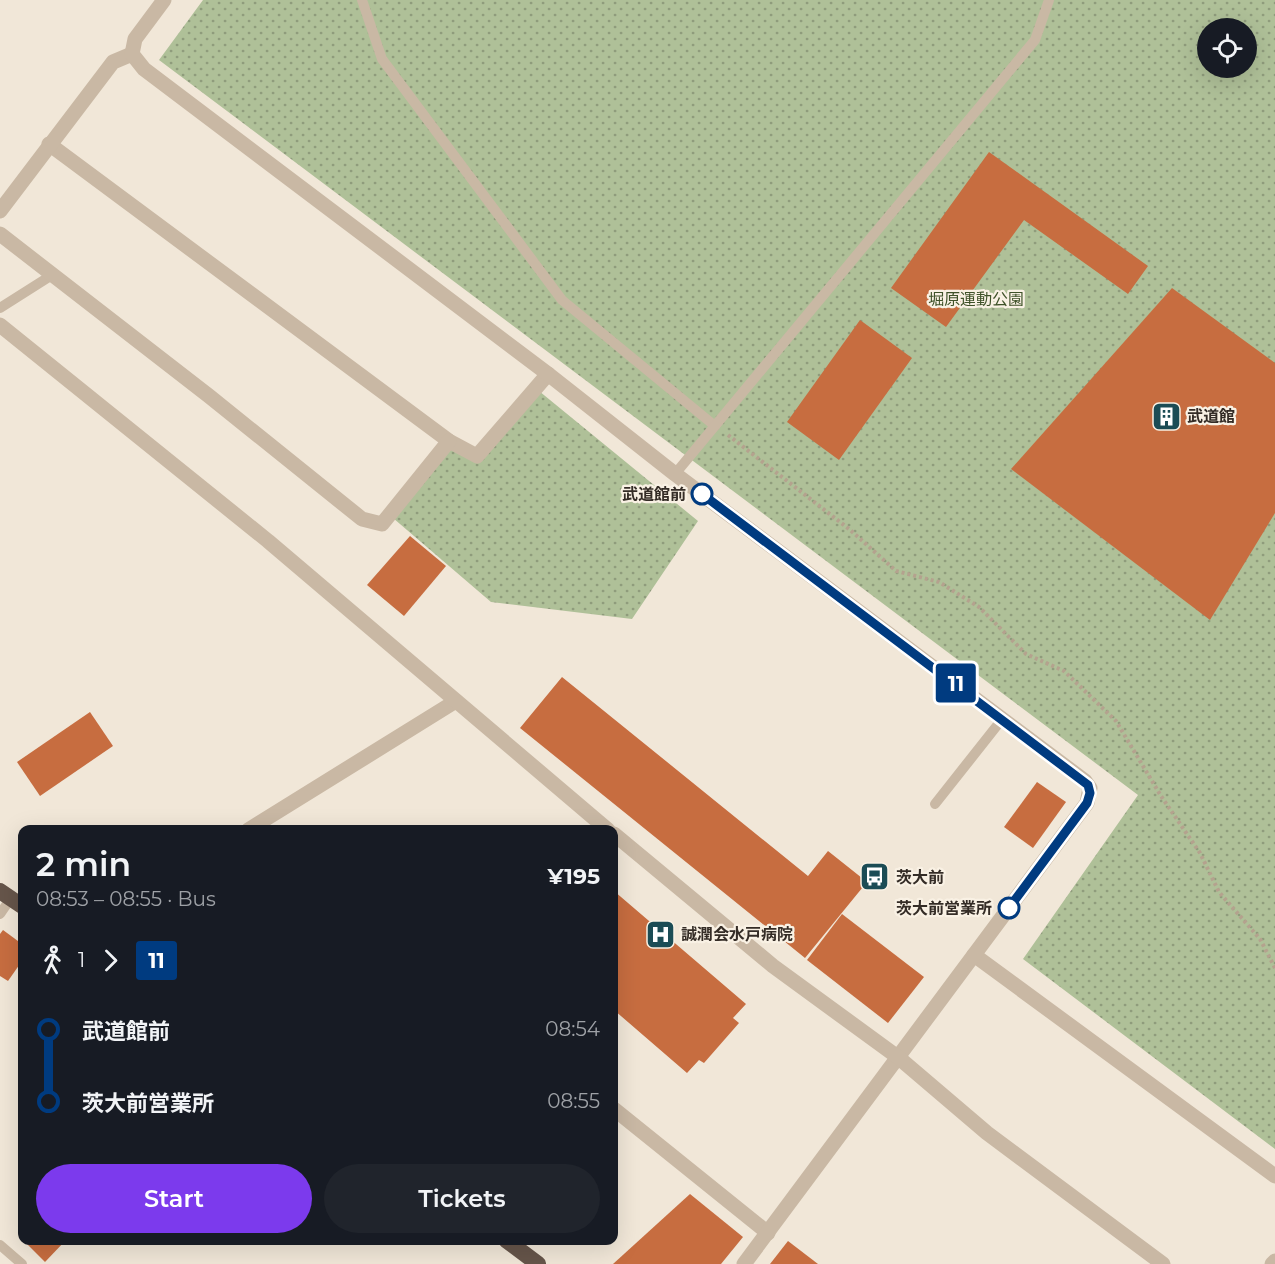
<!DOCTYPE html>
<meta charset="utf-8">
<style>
:root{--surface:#171b24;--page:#20242c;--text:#f1f3f6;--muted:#9ea1a6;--accent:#7c3aed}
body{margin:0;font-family:Montserrat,"Noto Sans JP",sans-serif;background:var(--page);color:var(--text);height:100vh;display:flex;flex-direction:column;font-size:22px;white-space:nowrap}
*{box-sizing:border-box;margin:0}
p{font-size:20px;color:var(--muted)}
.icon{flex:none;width:33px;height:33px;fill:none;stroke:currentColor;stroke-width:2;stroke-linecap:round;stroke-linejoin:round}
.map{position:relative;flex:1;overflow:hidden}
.panel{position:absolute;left:18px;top:825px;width:600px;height:420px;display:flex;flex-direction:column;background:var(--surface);border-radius:12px;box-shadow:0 6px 24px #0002}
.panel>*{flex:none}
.badge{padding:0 12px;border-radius:4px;font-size:21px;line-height:39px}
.buttons{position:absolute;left:1197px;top:18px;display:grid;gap:12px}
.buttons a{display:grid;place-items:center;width:60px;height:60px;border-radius:50%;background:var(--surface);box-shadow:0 6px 24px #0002;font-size:30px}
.map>.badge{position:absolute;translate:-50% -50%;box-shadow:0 0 0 3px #fff}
.legs{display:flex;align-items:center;gap:9px;height:66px;padding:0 18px;font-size:20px}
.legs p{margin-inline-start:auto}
.summary{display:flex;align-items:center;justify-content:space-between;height:102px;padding:0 18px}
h1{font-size:33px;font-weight:600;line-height:45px}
.button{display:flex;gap:12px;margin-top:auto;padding:12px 18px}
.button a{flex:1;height:69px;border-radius:36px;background:var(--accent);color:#fff;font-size:24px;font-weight:600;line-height:69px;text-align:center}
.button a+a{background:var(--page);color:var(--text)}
ul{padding:0 18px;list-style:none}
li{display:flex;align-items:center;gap:21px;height:72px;font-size:22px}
li i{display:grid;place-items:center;width:9px;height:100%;margin:0 8px;background:currentColor}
li i::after{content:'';width:15px;height:15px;margin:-8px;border:4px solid;border-radius:50%;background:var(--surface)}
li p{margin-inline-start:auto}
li:first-child i{background:linear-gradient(#0000 50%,currentColor 0)}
li:last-child i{background:linear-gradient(currentColor 50%,#0000 0)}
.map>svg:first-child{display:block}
.park{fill:url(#park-dots);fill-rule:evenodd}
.building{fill:#c76d40}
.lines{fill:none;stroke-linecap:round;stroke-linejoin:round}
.path{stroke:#b4a28e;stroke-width:4;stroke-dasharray:3 3;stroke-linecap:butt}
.service{stroke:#c9b8a4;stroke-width:10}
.minor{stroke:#c9b8a4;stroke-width:15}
.tertiary{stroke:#c9b8a4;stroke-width:15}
.trunk{stroke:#66554a;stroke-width:16}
.line-1-casing{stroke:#fff;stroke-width:14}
.line-1{stroke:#003b80;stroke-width:9}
.stop-1-dot{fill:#fff;stroke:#003b80;stroke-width:3}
.labels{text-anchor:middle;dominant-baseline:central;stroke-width:4.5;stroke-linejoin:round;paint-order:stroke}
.park-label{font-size:16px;fill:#3f5229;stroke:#f9f1e4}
.poi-label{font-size:16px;font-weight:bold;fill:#342c26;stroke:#f9f1e4;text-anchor:start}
.stop-label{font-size:16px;font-weight:bold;fill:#342c26;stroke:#f9f1e4;text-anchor:end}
</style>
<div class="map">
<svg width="1275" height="1264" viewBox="0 0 1275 1264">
<defs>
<pattern id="park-dots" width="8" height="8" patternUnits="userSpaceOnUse" patternTransform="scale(1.5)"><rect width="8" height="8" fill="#afc098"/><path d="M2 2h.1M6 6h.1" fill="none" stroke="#8f9c7c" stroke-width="1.8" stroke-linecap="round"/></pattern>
</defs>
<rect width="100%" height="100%" fill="#f1e7d8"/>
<g class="park">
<path d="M 203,0 L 1275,0 L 1275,1149 L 1023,959 L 1138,795 L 159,60 ZM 1208,28 L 1246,28 L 1246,68 L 1208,68 Z"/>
<polygon points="539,391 698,521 632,619 491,602 393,518 450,447 479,460"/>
</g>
<g class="building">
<polygon points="989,152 1148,266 1128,294 1024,220 946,327 891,288"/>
<polygon points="1172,288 1275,363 1275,513 1210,620 1011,469"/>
<polygon points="860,320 912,358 839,460 787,422"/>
<polygon points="410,536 446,566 404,616 367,585"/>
<polygon points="562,677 808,876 828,851 867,882 805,958 520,728"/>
<polygon points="90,712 113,746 40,796 17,762"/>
<polygon points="1037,782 1066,802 1033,848 1004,827"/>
<polygon points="614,891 746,1004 733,1018 739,1023 704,1063 699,1060 687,1073 614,1010"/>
<polygon points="842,914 924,977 888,1023 807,960"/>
<polygon points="3,930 22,944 22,961 8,981 0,976 0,934"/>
<polygon points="690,1194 743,1237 721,1264 613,1264"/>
<polygon points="26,1240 66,1240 45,1262 25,1242"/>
<polygon points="788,1241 818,1264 770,1264"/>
</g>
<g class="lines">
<polyline class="path" points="728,435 849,529 896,571 939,582 979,607 1026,654 1064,671 1116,721 1161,796 1200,853 1219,892 1260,939 1275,968"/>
<g class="service">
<polyline points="362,0 382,59 562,300 715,426"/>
<polyline points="0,308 52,275"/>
<polyline points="675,474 1035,40 1049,0"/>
<polyline points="935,804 1003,718"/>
<polyline points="0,914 11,898"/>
<polyline points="0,1245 22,1264"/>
</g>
<g class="minor">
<polyline points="49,144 449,441 477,456 548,374"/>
<polyline points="0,211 113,62 132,54"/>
<polyline points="0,234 209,396 362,519 382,524 449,441"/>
<polyline points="248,830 456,701"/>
<polyline points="974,955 1275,1176"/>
<polyline points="614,1109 768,1233"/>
<polyline points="1272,1264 1275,1261"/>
</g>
<g class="tertiary">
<polyline points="164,0 135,39 132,54 144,69 548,374 675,474 1085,781 1090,788 1087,803 744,1264"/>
<polyline points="0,325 268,541 608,830"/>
<polyline points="614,834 773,966 899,1058 987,1133 1163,1264"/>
</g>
<g class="trunk">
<polyline points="0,891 22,906"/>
<polyline points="506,1240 538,1264"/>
</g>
</g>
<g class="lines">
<defs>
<polyline id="line-1" points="702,494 1088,785 1090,793 1087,803 1009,908"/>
</defs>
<use href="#line-1" class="line-1-casing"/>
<use href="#line-1" class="line-1"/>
</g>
<defs>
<symbol id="building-square" viewBox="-11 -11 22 22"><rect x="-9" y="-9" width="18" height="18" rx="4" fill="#1b4c55" stroke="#f9f1e4"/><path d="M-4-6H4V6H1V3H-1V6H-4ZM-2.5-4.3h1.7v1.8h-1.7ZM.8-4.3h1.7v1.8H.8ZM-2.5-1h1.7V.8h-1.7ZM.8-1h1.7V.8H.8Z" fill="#fff"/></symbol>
<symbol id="bus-square" viewBox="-11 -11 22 22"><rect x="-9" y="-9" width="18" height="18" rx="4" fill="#1b4c55" stroke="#f9f1e4"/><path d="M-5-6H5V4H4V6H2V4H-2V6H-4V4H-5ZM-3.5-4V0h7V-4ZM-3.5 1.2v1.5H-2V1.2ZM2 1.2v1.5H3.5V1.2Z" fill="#fff"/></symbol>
<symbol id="hospital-square" viewBox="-11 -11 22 22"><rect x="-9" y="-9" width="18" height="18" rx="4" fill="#1b4c55" stroke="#f9f1e4"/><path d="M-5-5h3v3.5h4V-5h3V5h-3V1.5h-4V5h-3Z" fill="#fff"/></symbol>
</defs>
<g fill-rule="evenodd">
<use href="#building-square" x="1150" y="400" width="33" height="33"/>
<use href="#bus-square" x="858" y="860" width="33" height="33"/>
<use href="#hospital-square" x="644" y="918" width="33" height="33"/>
</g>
<g class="stop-1-dot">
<circle cx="702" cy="494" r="10"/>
<circle cx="1009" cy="908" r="10"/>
</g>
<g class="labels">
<g class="park-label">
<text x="976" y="299">堀原運動公園</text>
</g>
<g class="poi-label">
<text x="1187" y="416">武道館</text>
<text x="896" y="877">茨大前</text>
<text x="681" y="934">誠潤会水戸病院</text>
</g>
<g class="stop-label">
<text x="686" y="494">武道館前</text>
<text x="992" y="908">茨大前営業所</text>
</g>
</g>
</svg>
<div class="buttons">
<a><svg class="icon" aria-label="locate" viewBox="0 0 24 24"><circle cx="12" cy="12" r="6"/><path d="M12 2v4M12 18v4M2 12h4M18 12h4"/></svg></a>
</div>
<b class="badge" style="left:956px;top:683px;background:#003b80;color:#fff">11</b>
<section class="panel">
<div class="summary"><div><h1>2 min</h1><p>08:53 – 08:55 · Bus</p></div><b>¥195</b></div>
<div class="legs"><svg class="icon" aria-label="walk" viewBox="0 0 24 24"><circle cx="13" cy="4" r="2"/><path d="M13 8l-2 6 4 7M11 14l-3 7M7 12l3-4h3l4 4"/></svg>1<svg class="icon" aria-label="forward" viewBox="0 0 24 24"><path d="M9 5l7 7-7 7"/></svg><b class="badge" style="background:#003b80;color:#fff">11</b></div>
<ul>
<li><i style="color:#003b80"></i><b>武道館前</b><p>08:54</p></li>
<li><i style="color:#003b80"></i><b>茨大前営業所</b><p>08:55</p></li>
</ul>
<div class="button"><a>Start</a><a>Tickets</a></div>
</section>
</div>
